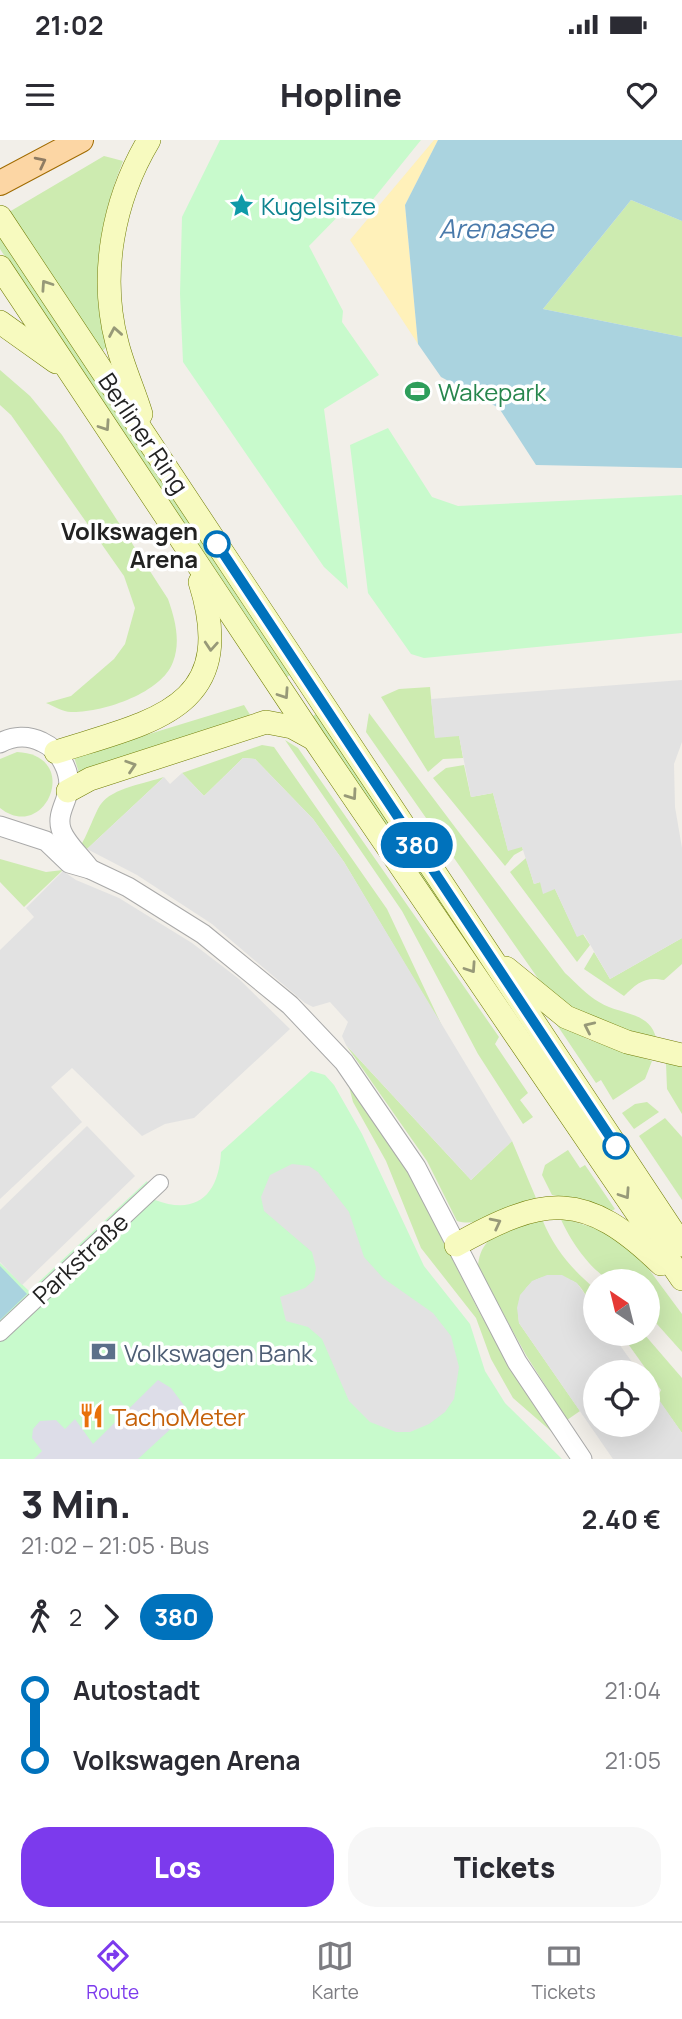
<!DOCTYPE html>
<html lang="de">
<meta charset="utf-8">
<style>
:root{--surface:#fff;--page:#f7f7f7;--text:#2b2b33;--muted:#7c7c81;--line:#e1e1e2;--accent:#7c3aed}
body{margin:0;font-family:Manrope,sans-serif;background:var(--page);color:var(--text);height:100vh;display:flex;flex-direction:column;font-size:26px;white-space:nowrap}
*{box-sizing:border-box;margin:0}
p{font-size:23px;color:var(--muted)}
.icon{flex:none;width:38px;height:38px;fill:none;stroke:currentColor;stroke-width:2;stroke-linecap:round;stroke-linejoin:round}
.map{position:relative;height:1319px;overflow:hidden}
.panel{display:flex;flex-direction:column;background:var(--surface);flex:1}
.panel>*{flex:none}
.badge{padding:0 14px;border-radius:23px;font-size:24px;line-height:46px}
.needle{width:46px;rotate:325deg}
.tools{position:absolute;left:583px;top:1129px;display:grid;gap:14px}
.tools a{display:grid;place-items:center;width:77px;height:77px;border-radius:50%;background:var(--surface);box-shadow:0 7px 28px #0002;font-size:35px}
.map>.badge{position:absolute;translate:-50% -50%;box-shadow:0 0 0 4px #fff}
.legs{display:flex;align-items:center;gap:10px;height:77px;padding:0 21px;font-size:23px}
.legs p{margin-inline-start:auto}
.summary{display:flex;align-items:center;justify-content:space-between;height:119px;padding:0 21px}
h1{font-size:38px;font-weight:800;line-height:52px}
.action{display:flex;gap:14px;margin-top:auto;padding:14px 21px}
.action a{flex:1;height:80px;border-radius:28px;background:var(--accent);color:#fff;font-size:28px;font-weight:800;line-height:80px;text-align:center}
.action a+a{background:var(--page);color:var(--text)}
ul{padding:0 21px;list-style:none}
li{display:flex;align-items:center;gap:24px;height:70px;font-size:26px}
li i{display:grid;place-items:center;width:10px;height:100%;margin:0 9px;background:currentColor}
li i::after{content:'';width:18px;height:18px;margin:-9px;border:5px solid;border-radius:50%;background:var(--surface)}
li p{margin-inline-start:auto}
li:first-child i{background:linear-gradient(#0000 50%,currentColor 0)}
li:last-child i{background:linear-gradient(currentColor 50%,#0000 0)}
.status{display:flex;justify-content:space-between;align-items:center;height:49px;padding:0 35px;background:var(--surface);direction:ltr}
.status svg{height:19px;fill:currentColor}
header{display:flex;justify-content:space-between;align-items:center;height:91px;padding:0 21px;background:var(--surface);font-size:32px;font-weight:800}
.dock{display:flex;justify-content:space-around;align-items:center;height:98px;border-top:2px solid var(--line);background:var(--surface);font-size:19px;color:var(--muted)}
.dock a{display:grid;justify-items:center;gap:4px}
.dock .current{color:var(--accent)}
.map>svg:first-child{display:block}
.grass{fill:#cdebb0}
.sand{fill:#fff1ba}
.park{fill:#c8facc}
.parking{fill:#e2e2e2}
.plaza{fill:#dddde8}
.water{fill:#aad3df}
.lines{fill:none;stroke-linecap:round;stroke-linejoin:round}
.minor-casing{stroke:#a9a9a9;stroke-width:18}
.tertiary-casing{stroke:#a9a9a9;stroke-width:21}
.secondary-casing{stroke:#707d05;stroke-width:24}
.primary-casing{stroke:#a06b00;stroke-width:26}
.minor{stroke:#fff;stroke-width:16}
.tertiary{stroke:#fff;stroke-width:19}
.secondary{stroke:#f7fabf;stroke-width:23}
.primary{stroke:#fcd6a4;stroke-width:24}
.oneway{stroke:#8f7c63}
.oneway2{stroke:#979978}
.line-1-casing{stroke:#fff;stroke-width:16}
.line-1{stroke:#0072bc;stroke-width:10}
.stop-1-dot{fill:#fff;stroke:#0072bc;stroke-width:3.5}
.labels{text-anchor:middle;dominant-baseline:central;stroke-width:7;stroke-linejoin:round;paint-order:stroke}
.culture-label{font-size:24px;fill:#0d838f;stroke:#fff;text-anchor:start}
.leisure-label{font-size:24px;fill:#27864d;stroke:#fff;text-anchor:start}
.street-label{font-size:24px;fill:#222;stroke:#fff}
.stop-label{font-size:24px;font-weight:bold;fill:#222;stroke:#fff;text-anchor:end}
.service-label{font-size:24px;fill:#4e5e75;stroke:#fff;text-anchor:start}
.food-label{font-size:24px;fill:#c56008;stroke:#fff;text-anchor:start}
.water-label{font-size:26px;font-style:italic;fill:#4a7aab;stroke:#fff}
</style>
<div class="status"><b>21:02</b><svg viewBox="0 0 49 12"><path d="M0 12V9h3v3zM5 12V6h3v6zM10 12V3h3v9zM15 12V0h3v12zM26 1h20v11H26zM47 4h2v5h-2z"/></svg></div>
<header><svg class="icon" aria-label="menu" viewBox="0 0 24 24"><path d="M4 6h16M4 12h16M4 18h16"/></svg>Hopline<svg class="icon" aria-label="heart" viewBox="0 0 24 24"><path d="M12 20l-8-8c-3-5 5-10 8-4 3-6 11-1 8 4z"/></svg></header>
<div class="map">
<svg width="682" height="1319" viewBox="0 0 682 1319">
<rect width="100%" height="100%" fill="#f2efe9"/>
<g class="grass">
<path d="M 104,16 L 123,21 C 105,66 95,111 98,159 C 99,175 104,191 107,207 L 102,211 L 9,72 Z"/>
<polygon points="631,60 682,81 682,197 543,169"/>
<polygon points="0,94 292,534 285,538 0,109"/>
<path d="M 0,230 L 30,256 L 62,295 L 168,459 C 175,479 181,501 173,522 C 162,553 102,573 71,572 C 63,572 54,566 46,563 L 71,556 L 114,519 L 125,504 L 135,468 L 124,436 L 11,275 L 0,265 Z"/>
<polygon points="430,547 435,597 459,595 463,618 443,619 428,632 381,557 399,549"/>
<polygon points="244,565 252,578 79,633 74,617"/>
<polygon points="318,572 512,868 312,577"/>
<path d="M 369,573 L 565,833 C 576,843 587,855 599,862 C 619,875 650,871 656,898 L 590,880 L 544,847 L 366,592 Z"/>
<polygon points="285,600 298,608 499,897 495,904 528,953 520,960 533,977 523,984 478,914 402,771"/>
<polygon points="262,605 274,607 387,769 443,888 344,722 313,679 255,619 243,618 204,656 182,633"/>
<path d="M 17,612 C 83,615 45,704 0,668 L 0,619 Z"/>
<polygon points="464,625 471,657 493,653 508,710 522,706 523,710 514,715 505,726 433,638 446,628"/>
<path d="M 164,637 L 87,709 L 81,705 C 88,694 96,670 101,664 C 112,648 147,643 164,637 Z"/>
<polygon points="526,718 534,744 540,742 555,749 577,796 583,794 590,805 577,822 510,732"/>
<polygon points="0,719 46,732 63,730 24,767 0,742"/>
<path d="M 682,798 L 682,824 L 664,840 C 645,836 637,843 624,856 L 584,829 L 594,812 L 610,839 Z"/>
<polygon points="560,883 587,899 652,921 645,939 613,960 601,940 596,943 557,885"/>
<path d="M 346,905 L 471,1040 L 512,1001 L 536,1058 C 511,1065 483,1089 457,1081 L 427,1021 Z"/>
<polygon points="666,923 682,926 682,974 667,949"/>
<polygon points="348,943 382,990 409,1034 482,1177 552,1292 513,1258 491,1219 476,1178 421,1108 386,1021 353,962"/>
<polygon points="647,962 659,972 634,989 622,973 635,964"/>
<polygon points="665,978 682,997 682,1060 639,996"/>
<polygon points="568,1010 580,1028 585,1025 615,1069 610,1072 589,1062 552,1055 542,1035 545,1025"/>
<path d="M 560,1077 L 603,1091 L 639,1116 L 682,1174 L 682,1212 L 648,1174 L 648,1141 C 638,1141 623,1144 613,1141 C 592,1134 568,1097 560,1077 Z"/>
<path d="M 542,1079 C 555,1110 570,1127 595,1149 L 589,1161 C 586,1156 581,1146 576,1143 C 573,1140 565,1139 561,1138 C 530,1130 515,1156 519,1183 L 580,1271 L 567,1280 L 526,1215 L 478,1128 C 479,1091 513,1088 542,1079 Z"/>
<polygon points="621,1194 644,1194 682,1238 682,1293 657,1258 661,1250"/>
</g>
<polygon class="sand" points="434,0 438,0 405,65 418,204 350,100"/>
<g class="park">
<polygon points="220,0 421,0 366,68 354,60 309,106 343,171 342,182 379,235 324,269 348,449 324,427 183,222 180,154 182,77"/>
<polygon points="388,288 432,357 458,366 682,355 682,493 424,518 411,514 368,453 350,305"/>
<path d="M 311,931 L 325,935 L 334,945 L 362,994 L 424,1126 L 470,1184 L 485,1231 L 505,1263 L 562,1319 L 0,1319 L 0,1123 L 29,1151 L 147,1041 L 155,1060 C 197,1076 219,1054 221,1012 Z"/>
</g>
<g class="parking">
<polygon points="682,540 682,602 674,624 675,667 682,708 682,798 610,839 584,794 577,797 555,749 543,754 540,742 534,744 522,707 508,711 493,653 471,657 459,596 435,598 431,559"/>
<polygon points="243,618 255,619 313,679 344,722 512,1001 471,1040 346,905 342,896 348,882 330,862 313,867 305,863 212,784 137,735 87,709 164,637 170,644 182,633 204,656"/>
<polygon points="63,731 76,740 119,758 192,803 239,839 290,889 194,978 165,984 142,996 72,928 51,947 82,982 0,1059 0,810 34,777 26,768"/>
<polygon points="87,986 135,1036 22,1145 0,1122 0,1070"/>
<polygon points="292,1024 309,1026 318,1032 349,1072 364,1117 383,1138 433,1173 451,1196 459,1227 454,1259 445,1272 429,1284 410,1292 396,1292 370,1282 349,1261 322,1199 308,1187 286,1181 280,1157 305,1148 314,1140 316,1128 312,1112 264,1071 261,1057 270,1035"/>
<polygon points="547,1135 562,1135 577,1143 595,1169 595,1194 612,1194 639,1232 595,1232 595,1284 648,1284 648,1244 682,1293 682,1319 613,1319 519,1183 517,1168 520,1155 532,1141"/>
</g>
<polygon class="plaza" points="158,1240 171,1248 189,1272 138,1319 34,1319 42,1311 32,1298 33,1289 40,1281 56,1280 65,1289 75,1279 93,1304"/>
<g class="water">
<polygon points="438,0 682,0 682,81 631,60 543,169 682,197 682,328 536,325 499,268 441,237 418,204 405,65"/>
<polygon points="0,1126 27,1154 0,1180"/>
</g>
<g class="lines">
<defs>
<polyline id="minor" points="0,1193 160,1043"/>
<g id="tertiary">
<path d="M 0,603 C 13,596 28,595 42,602 C 60,610 72,633 68,652 C 65,665 57,675 61,689 C 65,703 82,717 90,729"/>
<polyline points="0,686 46,701 69,723 90,729 128,747 203,794 290,865 344,922 416,1027 517,1222 582,1319"/>
</g>
<g id="secondary">
<polyline points="0,77 682,1105"/>
<polyline points="0,127 314,599 682,1139"/>
<polyline points="0,182 56,222"/>
<path d="M 141,274 C 134,251 123,227 117,203 C 99,135 113,60 149,0"/>
<path d="M 56,612 C 153,581 240,569 200,442"/>
<polyline points="68,651 90,639 266,582 292,587 312,598"/>
<polyline points="506,828 566,877 627,902 682,915"/>
<path d="M 456,1105 C 545,1055 585,1050 661,1124"/>
</g>
<polyline id="primary" points="0,43 81,0"/>
</defs>
<use href="#minor" class="minor-casing"/>
<use href="#tertiary" class="tertiary-casing"/>
<use href="#secondary" class="secondary-casing"/>
<use href="#primary" class="primary-casing"/>
<use href="#minor" class="minor"/>
<use href="#tertiary" class="tertiary"/>
<use href="#secondary" class="secondary"/>
<use href="#primary" class="primary"/>
</g>
<defs><path id="oneway-chevron" d="M-2-3.5L2.5 0L-2 3.5" fill="none" stroke-width="1.6" stroke-linecap="round" stroke-linejoin="round" transform="scale(1.75)"/></defs>
<use class="oneway" href="#oneway-chevron" transform="translate(41 22) rotate(-27)"/>
<g class="oneway2">
<use href="#oneway-chevron" transform="translate(46 145) rotate(-124)"/>
<use href="#oneway-chevron" transform="translate(115 192) rotate(-100)"/>
<use href="#oneway-chevron" transform="translate(105 286) rotate(56)"/>
<use href="#oneway-chevron" transform="translate(211 506) rotate(94)"/>
<use href="#oneway-chevron" transform="translate(284 554) rotate(56)"/>
<use href="#oneway-chevron" transform="translate(131 626) rotate(-18)"/>
<use href="#oneway-chevron" transform="translate(352 655) rotate(55)"/>
<use href="#oneway-chevron" transform="translate(471 828) rotate(56)"/>
<use href="#oneway-chevron" transform="translate(589 887) rotate(-155)"/>
<use href="#oneway-chevron" transform="translate(625 1054) rotate(56)"/>
<use href="#oneway-chevron" transform="translate(496 1083) rotate(-27)"/>
</g>
<g class="lines">
<defs>
<polyline id="line-1" points="217,404 616,1006"/>
</defs>
<use href="#line-1" class="line-1-casing"/>
<use href="#line-1" class="line-1"/>
</g>
<defs>
<symbol id="sight-bare" viewBox="-9 -9 18 18"><path d="M0-6L1.8-2.2L6-1.7L2.9 1.2L3.7 5.4L0 3.3L-3.7 5.4L-2.9 1.2L-6-1.7L-1.8-2.2Z" fill="#0f9aa8" stroke="#fff" stroke-width="2.5" paint-order="stroke"/></symbol>
<symbol id="stadium-bare" viewBox="-9 -9 18 18"><path d="M0-5a6.5 5 0 1 0 0 10a6.5 5 0 1 0 0-10ZM-3.5-1.8h7v3.6h-7Z" fill="#2e9e5b" stroke="#fff" stroke-width="2.5" paint-order="stroke"/></symbol>
<symbol id="bank-bare" viewBox="-9 -9 18 18"><path d="M-6-4H6V4H-6ZM0-2.3a2.3 2.3 0 1 0 0 4.6a2.3 2.3 0 1 0 0-4.6Z" fill="#5c6f8a" stroke="#fff" stroke-width="2.5" paint-order="stroke"/></symbol>
<symbol id="restaurant-bare" viewBox="-9 -9 18 18"><path d="M-5-6h1v4h1v-4h1v4h1v-4h1v5L-1.5 .5V6h-2V.5L-5-1ZM5-6V6H3V1.5H1.5Q1.5-4 5-6Z" fill="#e8710a" stroke="#fff" stroke-width="2.5" paint-order="stroke"/></symbol>
</defs>
<g fill-rule="evenodd">
<use href="#sight-bare" x="224" y="48" width="35" height="35"/>
<use href="#stadium-bare" x="400" y="234" width="35" height="35"/>
<use href="#bank-bare" x="86" y="1194" width="35" height="35"/>
<use href="#restaurant-bare" x="74" y="1258" width="35" height="35"/>
</g>
<g class="stop-1-dot">
<circle cx="217" cy="404" r="12"/>
<circle cx="616" cy="1006" r="12"/>
</g>
<g class="labels">
<g class="culture-label">
<text x="261" y="65">Kugelsitze</text>
</g>
<g class="leisure-label">
<text x="438" y="251">Wakepark</text>
</g>
<g class="street-label">
<text transform="translate(144 293) rotate(56)">Berliner Ring</text>
<text transform="translate(80 1118) rotate(-43)">Parkstraße</text>
</g>
<g class="stop-label">
<text x="198" y="390">Volkswagen<tspan x="198" dy="28">Arena</tspan></text>
</g>
<g class="service-label">
<text x="124" y="1212">Volkswagen Bank</text>
</g>
<g class="food-label">
<text x="112" y="1276">TachoMeter</text>
</g>
<g class="water-label">
<text x="496" y="88">Arenasee</text>
</g>
</g>
</svg>
<div class="tools">
<a><svg class="needle" viewBox="-14 -14 28 28"><path d="M0-13l5 13h-10z" fill="#e53935"/><path d="M0 13l5-13h-10z" fill="#7c7c81"/></svg></a>
<a><svg class="icon" aria-label="locate" viewBox="0 0 24 24"><circle cx="12" cy="12" r="6"/><path d="M12 2v4M12 18v4M2 12h4M18 12h4"/></svg></a>
</div>
<b class="badge" style="left:417px;top:705px;background:#0072bc;color:#fff">380</b>
</div>
<section class="panel">
<div class="summary"><div><h1>3 Min.</h1><p>21:02 – 21:05 · Bus</p></div><b>2.40 €</b></div>
<div class="legs"><svg class="icon" aria-label="walk" viewBox="0 0 24 24"><circle cx="13" cy="4" r="2"/><path d="M13 8l-2 6 4 7M11 14l-3 7M7 12l3-4h3l4 4"/></svg>2<svg class="icon" aria-label="forward" viewBox="0 0 24 24"><path d="M9 5l7 7-7 7"/></svg><b class="badge" style="background:#0072bc;color:#fff">380</b></div>
<ul>
<li><i style="color:#0072bc"></i><b>Autostadt</b><p>21:04</p></li>
<li><i style="color:#0072bc"></i><b>Volkswagen Arena</b><p>21:05</p></li>
</ul>
<div class="action"><a>Los</a><a>Tickets</a></div>
</section>
<nav class="dock">
<a class="current"><svg class="icon" aria-label="directions" viewBox="0 0 24 24"><path d="M12 3l9 9-9 9-9-9zM9 14v-3h6M13 9l2 2-2 2"/></svg>Route</a>
<a><svg class="icon" aria-label="map" viewBox="0 0 24 24"><path d="M3 6l6-2 6 2 6-2v14l-6 2-6-2-6 2zM9 4v14M15 6v14"/></svg>Karte</a>
<a><svg class="icon" aria-label="tickets" viewBox="0 0 24 24"><path d="M3 7h18v10H3zM15 7v10"/></svg>Tickets</a>
</nav>
